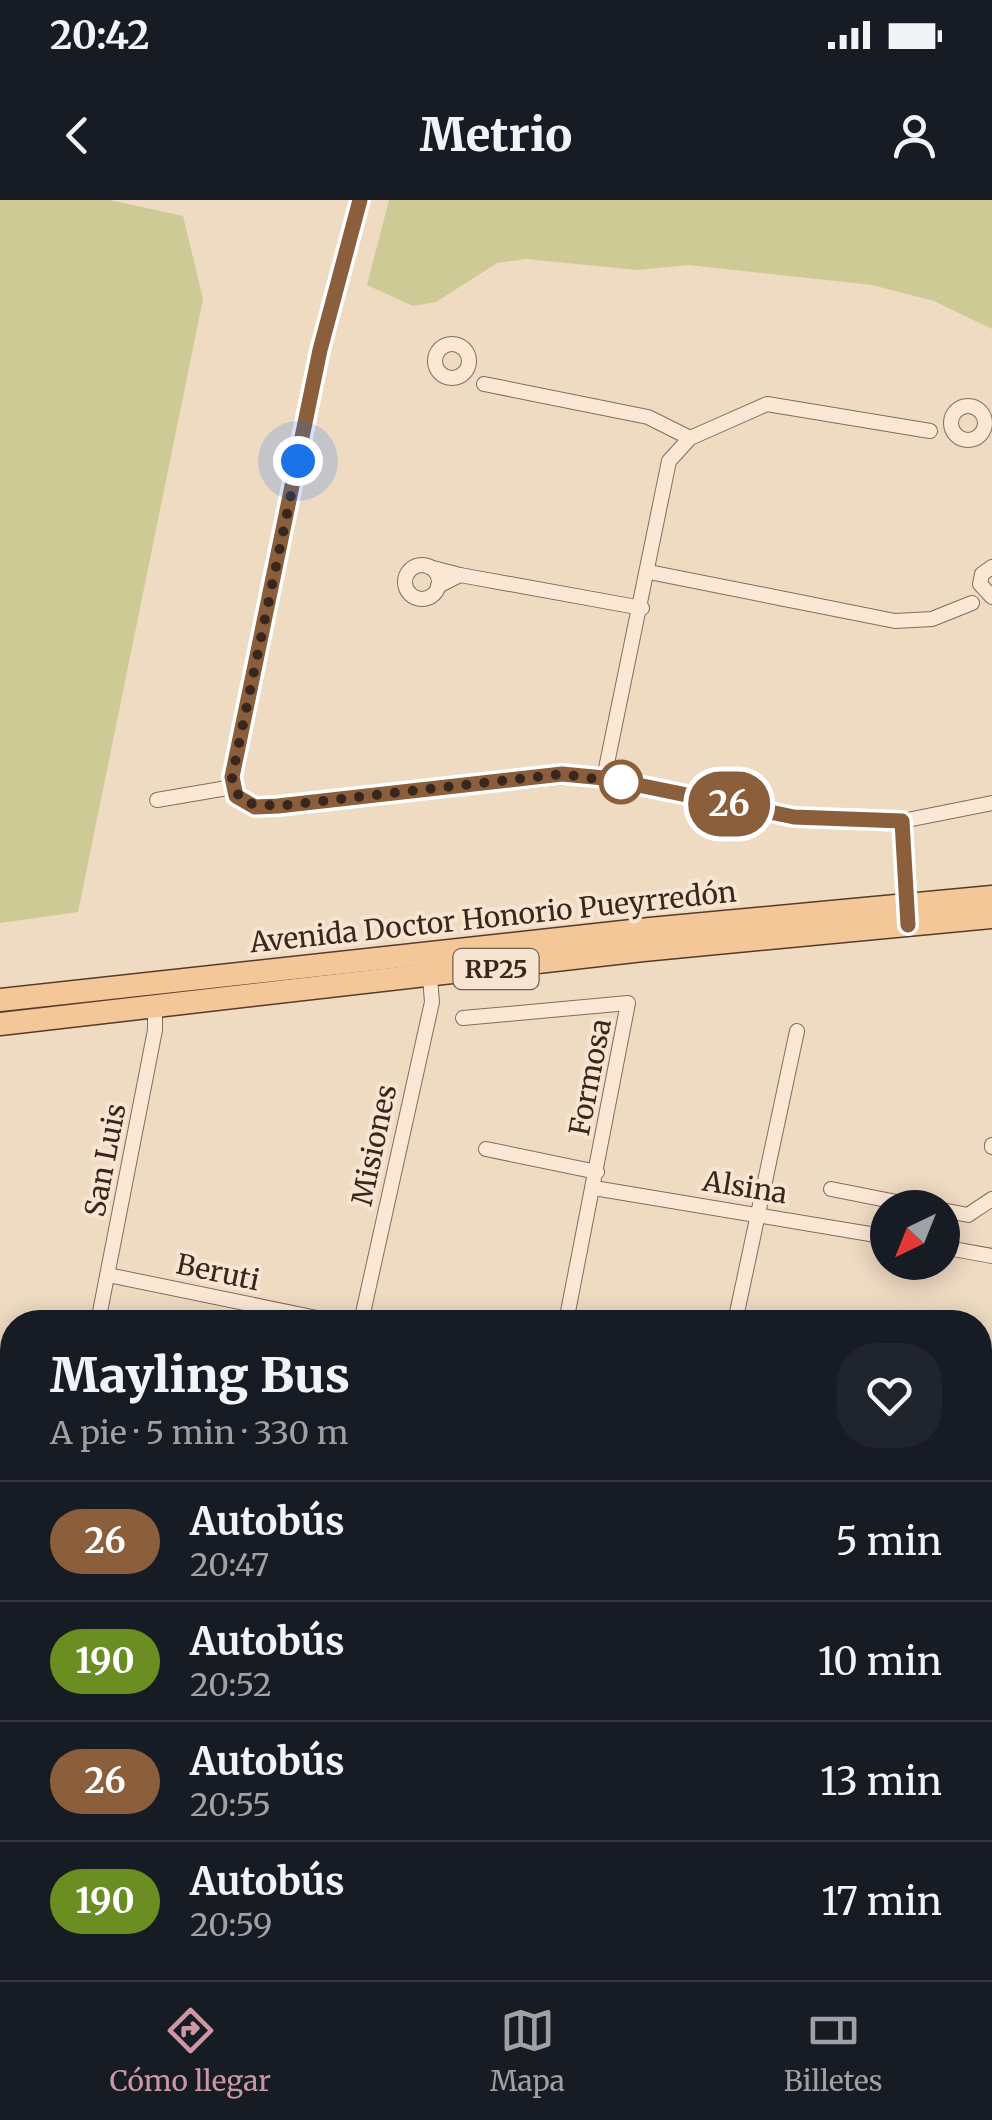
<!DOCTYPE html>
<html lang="es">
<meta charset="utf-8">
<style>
:root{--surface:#171b24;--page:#20242c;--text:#f1f3f6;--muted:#9ea1a6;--line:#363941;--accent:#ca97a2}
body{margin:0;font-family:Merriweather,serif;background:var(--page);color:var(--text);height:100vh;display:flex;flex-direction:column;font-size:38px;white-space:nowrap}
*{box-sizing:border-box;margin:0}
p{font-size:32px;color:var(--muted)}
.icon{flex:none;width:55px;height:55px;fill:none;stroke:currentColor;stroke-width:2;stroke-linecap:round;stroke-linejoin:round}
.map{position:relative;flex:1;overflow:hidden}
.sheet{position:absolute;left:0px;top:1110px;width:992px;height:670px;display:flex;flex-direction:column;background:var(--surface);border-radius:40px 40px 0 0;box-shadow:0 5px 25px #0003}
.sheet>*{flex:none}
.badge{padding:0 20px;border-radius:32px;font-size:35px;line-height:65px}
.needle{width:65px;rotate:223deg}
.fabs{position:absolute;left:870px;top:990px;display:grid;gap:20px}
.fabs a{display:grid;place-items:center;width:90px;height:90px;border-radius:50%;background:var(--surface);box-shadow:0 5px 25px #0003;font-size:50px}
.you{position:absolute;width:50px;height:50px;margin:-25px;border:8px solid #fff;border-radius:50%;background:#1a73e8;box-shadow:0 0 0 15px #1a73e833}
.map>.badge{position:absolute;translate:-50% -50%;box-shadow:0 0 0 5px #fff}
.round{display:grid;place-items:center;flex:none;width:105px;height:105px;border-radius:40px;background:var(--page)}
.head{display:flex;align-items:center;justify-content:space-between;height:170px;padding:0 50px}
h1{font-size:48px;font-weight:800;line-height:75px}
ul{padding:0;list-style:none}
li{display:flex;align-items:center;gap:30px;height:120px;padding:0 50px;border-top:2px solid var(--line)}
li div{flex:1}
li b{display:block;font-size:38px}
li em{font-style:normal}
li .badge{min-width:110px;font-weight:700;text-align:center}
.status{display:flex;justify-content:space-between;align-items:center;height:70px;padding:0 50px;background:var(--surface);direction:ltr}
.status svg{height:28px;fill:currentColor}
header{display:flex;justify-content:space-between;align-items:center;height:130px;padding:0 50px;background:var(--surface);font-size:45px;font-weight:800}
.tab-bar{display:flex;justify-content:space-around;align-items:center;height:140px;border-top:2px solid var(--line);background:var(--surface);font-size:28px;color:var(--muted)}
.tab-bar a{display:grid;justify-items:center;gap:5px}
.tab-bar .current{color:var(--accent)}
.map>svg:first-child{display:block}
.green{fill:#ceca95}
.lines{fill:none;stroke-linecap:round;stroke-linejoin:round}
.lane-casing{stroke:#8a6a58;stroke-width:10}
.street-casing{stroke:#8a6a58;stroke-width:16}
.primary-casing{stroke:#57392d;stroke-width:25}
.lane{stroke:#fae8d5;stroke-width:8}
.street{stroke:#fae8d5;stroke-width:14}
.primary{stroke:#f4c798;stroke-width:22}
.line-casing{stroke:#fff;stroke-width:22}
.line{stroke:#8b5e3c;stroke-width:15}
.walk{stroke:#39261d;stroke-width:10;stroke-dasharray:0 18}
.stop-dot{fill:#fff;stroke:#8b5e3c;stroke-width:5}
.labels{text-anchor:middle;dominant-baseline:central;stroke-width:8;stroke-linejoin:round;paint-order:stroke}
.shield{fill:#f7e5d2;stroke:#725f53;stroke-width:2.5}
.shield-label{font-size:25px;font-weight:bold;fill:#39261d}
.street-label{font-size:28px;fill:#39261d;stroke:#f7e5d2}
</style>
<div class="status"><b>20:42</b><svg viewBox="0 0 49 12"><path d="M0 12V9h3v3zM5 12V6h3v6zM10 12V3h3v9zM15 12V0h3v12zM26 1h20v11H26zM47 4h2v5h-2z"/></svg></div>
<header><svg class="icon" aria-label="back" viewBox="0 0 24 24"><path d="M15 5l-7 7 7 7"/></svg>Metrio<svg class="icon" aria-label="person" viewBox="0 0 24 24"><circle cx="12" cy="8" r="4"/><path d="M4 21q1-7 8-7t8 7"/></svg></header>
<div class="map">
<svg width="992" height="1780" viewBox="0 0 992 1780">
<rect width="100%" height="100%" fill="#efdac2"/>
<g class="green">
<polygon points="0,0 110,0 183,16 203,99 78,712 0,723"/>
<polygon points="389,0 992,0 992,129 934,101 872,85 688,65 637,70 526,59 497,63 436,102 413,106 367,85"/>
</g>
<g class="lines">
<defs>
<polyline id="lane" points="904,643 907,700"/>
<g id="street">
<polyline points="360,0 320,149 232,577 237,596 255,607 278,606 583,575 795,617 902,621 904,643"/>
<circle cx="452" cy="161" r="17"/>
<polyline points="484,184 648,217 690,238"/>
<circle cx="968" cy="223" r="17"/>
<circle cx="422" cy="382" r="17"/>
<polyline points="429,367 460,375 438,386"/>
<polyline points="992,367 982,374 980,384 992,397"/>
<polyline points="649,372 895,421 932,419 972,403"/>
<polyline points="460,375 642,408"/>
<polyline points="604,578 669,261 690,238 767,204 930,231"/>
<polyline points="157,600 233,587"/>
<polyline points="902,621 992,603"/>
<polyline points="463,818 628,803 566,1122"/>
<polyline points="992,945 992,947"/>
<polyline points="486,949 597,972"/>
<polyline points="594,988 888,1037"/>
<polyline points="831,989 927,1008"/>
<polyline points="942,1010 968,1015 992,999"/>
<polyline points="942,1047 992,1056"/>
<polyline points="108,1075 317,1118"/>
<polyline points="98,1122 155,830 155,807"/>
<polyline points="361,1122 432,802 430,778"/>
<polyline points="735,1122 797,831"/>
<polyline points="980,1304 992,1307"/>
<polyline points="0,1427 12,1429"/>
<polyline points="980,1436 992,1372"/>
<polyline points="0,1690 12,1694"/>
<polyline points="328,1768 395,1780"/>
<polyline points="204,1780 206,1768"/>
<polyline points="228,1780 230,1768"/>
<polyline points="432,1780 434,1768"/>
<polyline points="911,1780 914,1768"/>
</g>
<g id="primary">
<polyline points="0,800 650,729 992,697"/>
<polyline points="0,824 643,750 992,717"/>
</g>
</defs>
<use href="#lane" class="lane-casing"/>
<use href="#street" class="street-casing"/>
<use href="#primary" class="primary-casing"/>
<use href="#lane" class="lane"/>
<use href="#street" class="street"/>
<use href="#primary" class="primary"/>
</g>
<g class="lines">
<defs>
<polyline id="line" points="360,0 320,150 232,577 236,596 255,607 278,606 562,574 604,578 794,617 902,621 908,725"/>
</defs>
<use href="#line" class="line-casing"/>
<use href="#line" class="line"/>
<polyline class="walk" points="298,261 232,577 233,587 244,603 278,606 562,574 625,583 621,582"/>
</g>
<circle class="stop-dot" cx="621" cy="582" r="20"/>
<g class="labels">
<rect class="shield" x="453.5" y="749" width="85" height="40" rx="8"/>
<g class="shield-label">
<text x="496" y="769">RP25</text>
</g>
<g class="street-label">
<text transform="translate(493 717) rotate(-6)">Avenida Doctor Honorio Pueyrredón</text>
<text transform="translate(590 877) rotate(-79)">Formosa</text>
<text transform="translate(374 945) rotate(-78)">Misiones</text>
<text transform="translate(105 960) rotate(-79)">San Luis</text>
<text transform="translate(745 987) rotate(9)">Alsina</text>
<text transform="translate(218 1072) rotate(12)">Beruti</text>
</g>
</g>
</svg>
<div class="fabs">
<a><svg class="needle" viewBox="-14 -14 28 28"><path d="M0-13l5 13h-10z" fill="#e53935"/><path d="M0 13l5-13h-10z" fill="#9ea1a6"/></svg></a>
</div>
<div class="you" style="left:298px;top:261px"></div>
<b class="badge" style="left:729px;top:604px;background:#8b5e3c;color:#fff">26</b>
<section class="sheet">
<div class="head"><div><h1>Mayling Bus</h1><p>A pie · 5 min · 330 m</p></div><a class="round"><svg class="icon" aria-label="heart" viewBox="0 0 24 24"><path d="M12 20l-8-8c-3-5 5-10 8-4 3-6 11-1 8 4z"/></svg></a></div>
<ul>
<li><span class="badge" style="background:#8b5e3c;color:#fff">26</span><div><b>Autobús</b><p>20:47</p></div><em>5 min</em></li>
<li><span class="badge" style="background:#6b8e23;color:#fff">190</span><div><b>Autobús</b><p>20:52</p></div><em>10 min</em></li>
<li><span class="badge" style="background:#8b5e3c;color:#fff">26</span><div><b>Autobús</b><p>20:55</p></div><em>13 min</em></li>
<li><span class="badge" style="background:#6b8e23;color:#fff">190</span><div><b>Autobús</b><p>20:59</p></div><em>17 min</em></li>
</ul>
</section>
</div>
<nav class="tab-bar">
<a class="current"><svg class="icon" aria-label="directions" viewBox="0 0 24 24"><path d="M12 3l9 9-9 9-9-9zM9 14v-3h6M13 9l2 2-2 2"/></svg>Cómo llegar</a>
<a><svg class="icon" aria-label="map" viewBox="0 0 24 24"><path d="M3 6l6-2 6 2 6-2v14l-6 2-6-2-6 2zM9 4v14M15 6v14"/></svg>Mapa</a>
<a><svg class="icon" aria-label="tickets" viewBox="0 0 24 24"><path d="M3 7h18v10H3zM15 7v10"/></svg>Billetes</a>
</nav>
